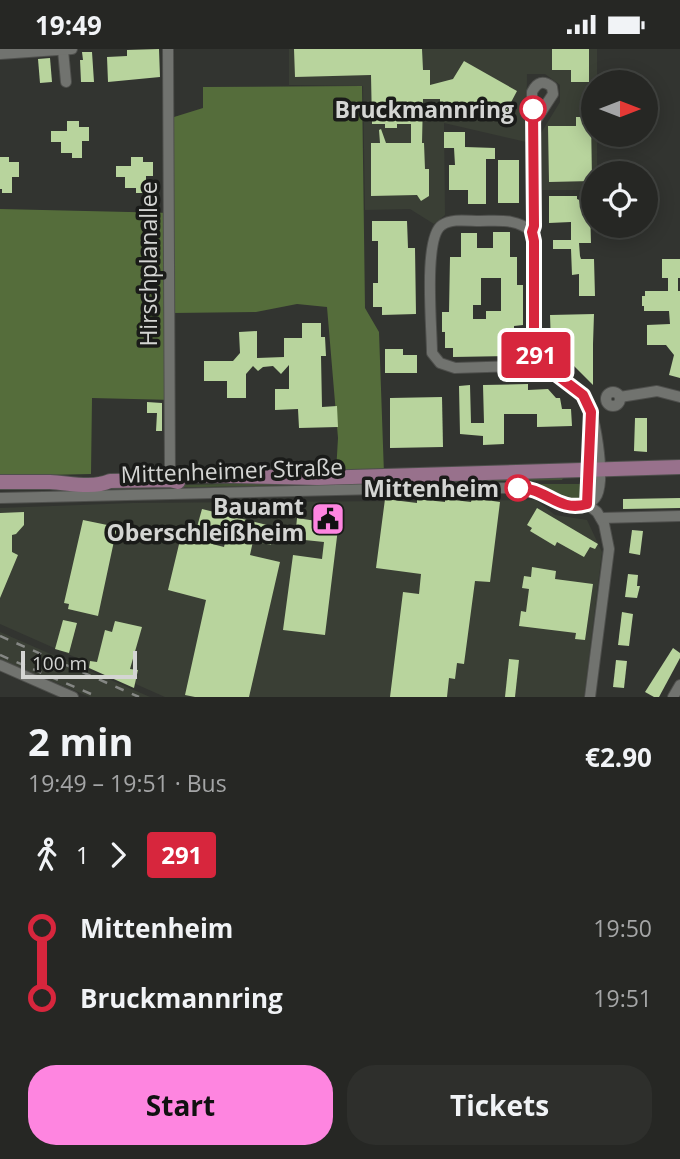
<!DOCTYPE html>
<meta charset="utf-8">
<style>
:root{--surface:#262724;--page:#2e2f2c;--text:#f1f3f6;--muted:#a4a5a6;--line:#424441;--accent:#fe85e0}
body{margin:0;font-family:"Open Sans",sans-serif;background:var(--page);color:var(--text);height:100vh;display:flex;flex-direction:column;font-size:26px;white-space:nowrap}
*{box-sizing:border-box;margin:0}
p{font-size:23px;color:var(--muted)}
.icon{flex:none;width:38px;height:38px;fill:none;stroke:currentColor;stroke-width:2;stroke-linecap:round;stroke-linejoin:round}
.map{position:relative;height:648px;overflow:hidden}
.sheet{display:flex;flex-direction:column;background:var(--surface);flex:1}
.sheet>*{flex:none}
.badge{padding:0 14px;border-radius:5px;font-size:24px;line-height:46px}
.needle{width:46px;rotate:90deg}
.buttons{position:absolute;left:581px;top:21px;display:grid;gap:14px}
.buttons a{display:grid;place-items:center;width:77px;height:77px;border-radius:50%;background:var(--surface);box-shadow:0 4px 18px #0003,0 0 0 2px var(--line);font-size:35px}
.scale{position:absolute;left:21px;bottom:18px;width:116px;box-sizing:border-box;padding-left:7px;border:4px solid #d4d5d3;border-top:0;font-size:19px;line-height:24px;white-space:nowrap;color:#d4d5d3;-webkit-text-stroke:5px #1a1b19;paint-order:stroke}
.map>.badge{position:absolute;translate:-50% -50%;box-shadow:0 0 0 4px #fff}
.legs{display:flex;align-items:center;gap:10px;height:77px;padding:0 28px;font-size:23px}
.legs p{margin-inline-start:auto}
.overview{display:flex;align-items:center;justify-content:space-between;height:119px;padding:0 28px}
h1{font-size:38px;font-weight:700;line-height:52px}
.cta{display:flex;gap:14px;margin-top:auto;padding:14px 28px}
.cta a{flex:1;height:80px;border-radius:28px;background:var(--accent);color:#111;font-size:28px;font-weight:700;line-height:80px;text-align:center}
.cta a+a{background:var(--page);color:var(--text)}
ul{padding:0 28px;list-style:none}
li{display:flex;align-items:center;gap:24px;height:70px;font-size:26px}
li i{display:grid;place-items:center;width:10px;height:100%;margin:0 9px;background:currentColor}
li i::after{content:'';width:18px;height:18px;margin:-9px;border:5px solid;border-radius:50%;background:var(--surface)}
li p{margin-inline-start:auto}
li:first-child i{background:linear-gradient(#0000 50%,currentColor 0)}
li:last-child i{background:linear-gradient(currentColor 50%,#0000 0)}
.status{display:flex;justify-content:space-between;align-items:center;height:49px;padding:0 35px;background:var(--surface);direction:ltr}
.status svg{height:19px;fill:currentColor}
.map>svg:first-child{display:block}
.built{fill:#3a3f35}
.green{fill:#435235}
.forest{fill:#556d3b}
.building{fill:#b8d49d;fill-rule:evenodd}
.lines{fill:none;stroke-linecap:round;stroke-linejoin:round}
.minor-casing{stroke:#4e4f4c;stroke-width:12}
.major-casing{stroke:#4e4f4c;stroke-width:16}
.minor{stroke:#71736f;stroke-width:10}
.major{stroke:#98718c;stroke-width:14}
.rail{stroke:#858784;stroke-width:2.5;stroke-dasharray:9 9;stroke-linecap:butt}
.line-1-casing{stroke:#fff;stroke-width:16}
.line-1{stroke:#d7263d;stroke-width:10}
.stop-1-dot{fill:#fff;stroke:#d7263d;stroke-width:3.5}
.labels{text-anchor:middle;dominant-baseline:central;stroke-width:7;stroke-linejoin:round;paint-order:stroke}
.stop-label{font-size:23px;font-weight:bold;fill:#d4d5d3;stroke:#1a1b19;text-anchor:end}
.street-label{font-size:23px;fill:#d4d5d3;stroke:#1a1b19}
.poi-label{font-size:23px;font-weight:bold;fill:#d4d5d3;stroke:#1a1b19;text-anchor:end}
</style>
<div class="status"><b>19:49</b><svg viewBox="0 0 49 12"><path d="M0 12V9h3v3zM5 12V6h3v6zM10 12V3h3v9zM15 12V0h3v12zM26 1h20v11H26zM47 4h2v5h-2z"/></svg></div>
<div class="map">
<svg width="680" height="648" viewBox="0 0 680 648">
<rect width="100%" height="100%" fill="#323430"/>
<g class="built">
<polygon points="289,0 597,0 597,33 593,33 593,86 597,86 597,124 593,124 593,141 542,141 541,84 560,53 560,36 545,25 527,25 526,93 444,74 445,166 434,175 410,160 365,161 363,37 289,36"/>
<polygon points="536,451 555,466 587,471 602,503 584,648 165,648 0,575 0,459 133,454"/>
<polygon points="0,583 69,613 150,648 90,648 0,610"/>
</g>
<g class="green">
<polygon points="564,427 562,431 98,440 95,438"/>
<path d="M 528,435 L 580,435 L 583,441 L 580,449 C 562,457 545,439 528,435 Z"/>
</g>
<polygon class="forest" points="362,37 365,259 379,283 384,425 336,423 338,389 327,258 297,255 256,263 172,264 174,351 92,349 91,425 0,427 0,160 172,164 174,68 203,59 203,38"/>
<g class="building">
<polygon points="159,0 160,28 108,33 107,8 127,7 127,1"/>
<polygon points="294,0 422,0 423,21 430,21 430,36 453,30 464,12 517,42 507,61 512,64 509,69 504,66 500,73 467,55 460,68 440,57 440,50 423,50 422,94 424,94 425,120 429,120 429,147 421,152 417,146 371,147 371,94 380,94 379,81 381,80 386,94 411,94 411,75 397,75 397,79 385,79 385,75 372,75 371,26 295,28"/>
<polygon points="552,0 589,0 589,33 571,33 571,21 552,21"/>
<polygon points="82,3 92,3 94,33 81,33 80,11 83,11"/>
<polygon points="50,9 52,33 40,34 38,10"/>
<polygon points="576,68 591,68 592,132 549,133 548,77 576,77"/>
<polygon points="67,72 79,72 79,78 89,78 89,92 82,92 82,109 72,109 72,104 61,104 61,93 51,93 51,82 67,82"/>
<polygon points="444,83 465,83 465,98 495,99 495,110 486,110 486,155 468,155 468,141 449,141 449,116 455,116 454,99 444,99"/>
<polygon points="0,108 9,108 9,113 19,113 19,128 12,128 12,144 2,144 2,140 0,140"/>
<polygon points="131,108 143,108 143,113 153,113 153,127 146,127 146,144 136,144 136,139 125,139 125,128 116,128 116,117 131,117"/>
<rect x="498" y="111" width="21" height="43"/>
<polygon points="549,147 577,147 577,150 586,154 586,159 590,159 591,194 579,194 580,207 581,210 594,210 595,247 579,247 579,225 572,226 571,200 553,200 553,191 571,191 571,173 549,174"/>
<polygon points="372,172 407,172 408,199 415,199 416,265 382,266 382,258 373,258 373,234 378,234 378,192 372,192"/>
<path d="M 493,183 L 510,183 L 510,208 L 517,208 L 517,236 L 523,236 L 523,276 L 514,277 L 514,307 L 453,308 L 453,299 L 445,299 L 445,283 L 442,283 L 442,263 L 449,263 L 450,208 L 461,208 L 461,184 L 477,184 L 477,199 L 493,199 ZM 481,229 L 501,229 L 501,262 L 486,262 L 486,270 L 473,270 L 473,256 L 481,256 Z"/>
<polygon points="662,210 680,210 680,229 678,229 678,242 680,242 680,329 669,326 674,306 666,296 647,296 647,276 670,275 669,262 644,262 644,257 642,257 642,247 645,247 645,242 668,242 668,229 662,229"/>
<polygon points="594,265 593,295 593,336 571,314 565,311 556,311 556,295 551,295 550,266"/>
<polygon points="302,274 321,274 321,288 325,288 326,307 321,307 322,358 337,357 338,378 299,379 298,360 275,361 275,340 289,340 289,316 281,325 273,317 263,318 258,322 253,317 246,325 246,349 227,349 227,332 204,332 204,312 233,312 240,304 239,283 257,282 257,309 284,308 284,289 302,289"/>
<polygon points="385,300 403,300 403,306 417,306 417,324 385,324"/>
<polygon points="528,335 528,341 548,340 556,349 560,349 562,360 571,360 572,377 537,378 537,365 504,365 504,395 483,396 483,387 460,385 459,337 470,336 471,374 484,374 483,336"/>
<polygon points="442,348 443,398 390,399 390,349"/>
<polygon points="147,353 162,354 162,382 156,382 157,364 147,364"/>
<polygon points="635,369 647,369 647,403 634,402"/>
<polygon points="472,449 500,453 490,533 475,532 464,615 457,614 455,630 449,629 447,648 390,648 403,543 419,545 421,525 376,519 385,450 417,454 417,450 445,453 445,450 471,453"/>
<polygon points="680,449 680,459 623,460 623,450"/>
<polygon points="326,454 341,455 325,586 283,581 293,506 322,510 324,493 295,490 297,469 323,473"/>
<polygon points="537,459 598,495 595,500 590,498 584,508 557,493 555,497 530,482 532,479 527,476"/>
<polygon points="202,460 275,478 271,496 253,492 250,506 280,513 249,648 195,648 185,646 206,551 168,541 181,487 224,498 227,485 197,478"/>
<polygon points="24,463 24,476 16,485 12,486 12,503 18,506 0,549 0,464"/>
<polygon points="83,471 117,478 98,567 68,560 69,555 64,554"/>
<polygon points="632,481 643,482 640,506 629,504"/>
<polygon points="532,518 556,522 555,530 593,535 585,591 575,590 576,584 519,577 521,562 526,563 529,540 522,539 524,527 531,528"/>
<polygon points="628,525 638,526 637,537 640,537 637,549 625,548"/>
<polygon points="622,563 633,565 629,597 618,596"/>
<polygon points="63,571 77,574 69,604 55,600"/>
<polygon points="115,572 142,578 130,620 138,621 134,639 89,619 90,612 97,613 105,581 112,583"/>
<polygon points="673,599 680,604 680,609 659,648 654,648 645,643"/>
<polygon points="509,610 519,611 515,648 505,648"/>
<polygon points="616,611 627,612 624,639 613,638"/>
</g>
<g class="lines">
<defs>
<g id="minor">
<polyline points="168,0 170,431"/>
<polyline points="63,1 66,33"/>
<polyline points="0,5 72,0"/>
<path d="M 532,183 C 517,169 498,172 480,172 C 468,172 452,169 442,176 C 423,188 432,279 432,304 L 440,314 L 455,319 L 521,317 L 537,309"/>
<circle cx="613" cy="350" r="7"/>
<polyline points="620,348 657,342 680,348"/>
<path d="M 0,449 L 378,440 L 525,439 C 542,442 558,459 574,458 C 583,458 593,454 597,446 C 605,428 596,362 583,347 C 568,329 541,323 534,299 L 532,43 C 537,33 543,31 552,38 L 553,45 L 534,74"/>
<polyline points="587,455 597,463 604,475 609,500 590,648"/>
<polyline points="587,455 591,376"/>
<polyline points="601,469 680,467"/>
<polyline points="0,616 73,648"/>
<polyline points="673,648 680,636"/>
</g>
<g id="major">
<polyline points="170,431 185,426 318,429 680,418"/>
<path d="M 0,433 C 17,433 33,433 50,433 C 70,434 91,440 110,432 L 170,431 L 178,433"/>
</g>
</defs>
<use href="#minor" class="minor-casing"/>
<use href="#major" class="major-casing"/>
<use href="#minor" class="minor"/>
<use href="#major" class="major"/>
<g class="rail">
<polyline points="0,587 139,648"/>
<polyline points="0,606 98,648"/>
</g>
</g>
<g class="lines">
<defs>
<path id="line-1" d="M 518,439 C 546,438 558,464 587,455 L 591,363 L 583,346 L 541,314 L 534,299 L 534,192 L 532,183 L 534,177 L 533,60"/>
</defs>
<use href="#line-1" class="line-1-casing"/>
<use href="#line-1" class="line-1"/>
</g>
<defs>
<symbol id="civic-square" viewBox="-11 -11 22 22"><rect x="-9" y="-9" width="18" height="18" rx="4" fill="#fe85e0" stroke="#1a1b19"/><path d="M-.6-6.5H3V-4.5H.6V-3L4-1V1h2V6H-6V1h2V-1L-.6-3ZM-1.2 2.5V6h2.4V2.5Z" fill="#111"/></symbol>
</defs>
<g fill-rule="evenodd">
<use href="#civic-square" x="309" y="451" width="38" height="38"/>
</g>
<g class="stop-1-dot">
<circle cx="533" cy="60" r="12"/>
<circle cx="518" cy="439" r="12"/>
</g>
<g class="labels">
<g class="stop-label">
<text x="514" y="60">Bruckmannring</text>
<text x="499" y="439">Mittenheim</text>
</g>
<g class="street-label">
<text transform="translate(148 215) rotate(-90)">Hirschplanallee</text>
<text transform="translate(232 421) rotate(-2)">Mittenheimer Straße</text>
</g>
<g class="poi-label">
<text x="304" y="457">Bauamt<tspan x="304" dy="26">Oberschleißheim</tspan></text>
</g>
</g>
</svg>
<div class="buttons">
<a><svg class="needle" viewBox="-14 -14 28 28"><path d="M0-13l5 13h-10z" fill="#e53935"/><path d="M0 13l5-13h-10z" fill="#a4a5a6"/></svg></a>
<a><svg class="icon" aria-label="locate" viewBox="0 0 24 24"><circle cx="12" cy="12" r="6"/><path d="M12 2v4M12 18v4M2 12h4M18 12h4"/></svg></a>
</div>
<div class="scale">100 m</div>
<b class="badge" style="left:536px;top:306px;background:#d7263d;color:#fff">291</b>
</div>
<section class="sheet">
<div class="overview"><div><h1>2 min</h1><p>19:49 – 19:51 · Bus</p></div><b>€2.90</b></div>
<div class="legs"><svg class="icon" aria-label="walk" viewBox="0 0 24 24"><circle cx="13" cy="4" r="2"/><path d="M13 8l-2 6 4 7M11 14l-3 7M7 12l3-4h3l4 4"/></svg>1<svg class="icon" aria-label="forward" viewBox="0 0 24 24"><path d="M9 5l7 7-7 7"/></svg><b class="badge" style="background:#d7263d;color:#fff">291</b></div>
<ul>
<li><i style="color:#d7263d"></i><b>Mittenheim</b><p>19:50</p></li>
<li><i style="color:#d7263d"></i><b>Bruckmannring</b><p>19:51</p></li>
</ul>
<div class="cta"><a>Start</a><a>Tickets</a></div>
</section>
